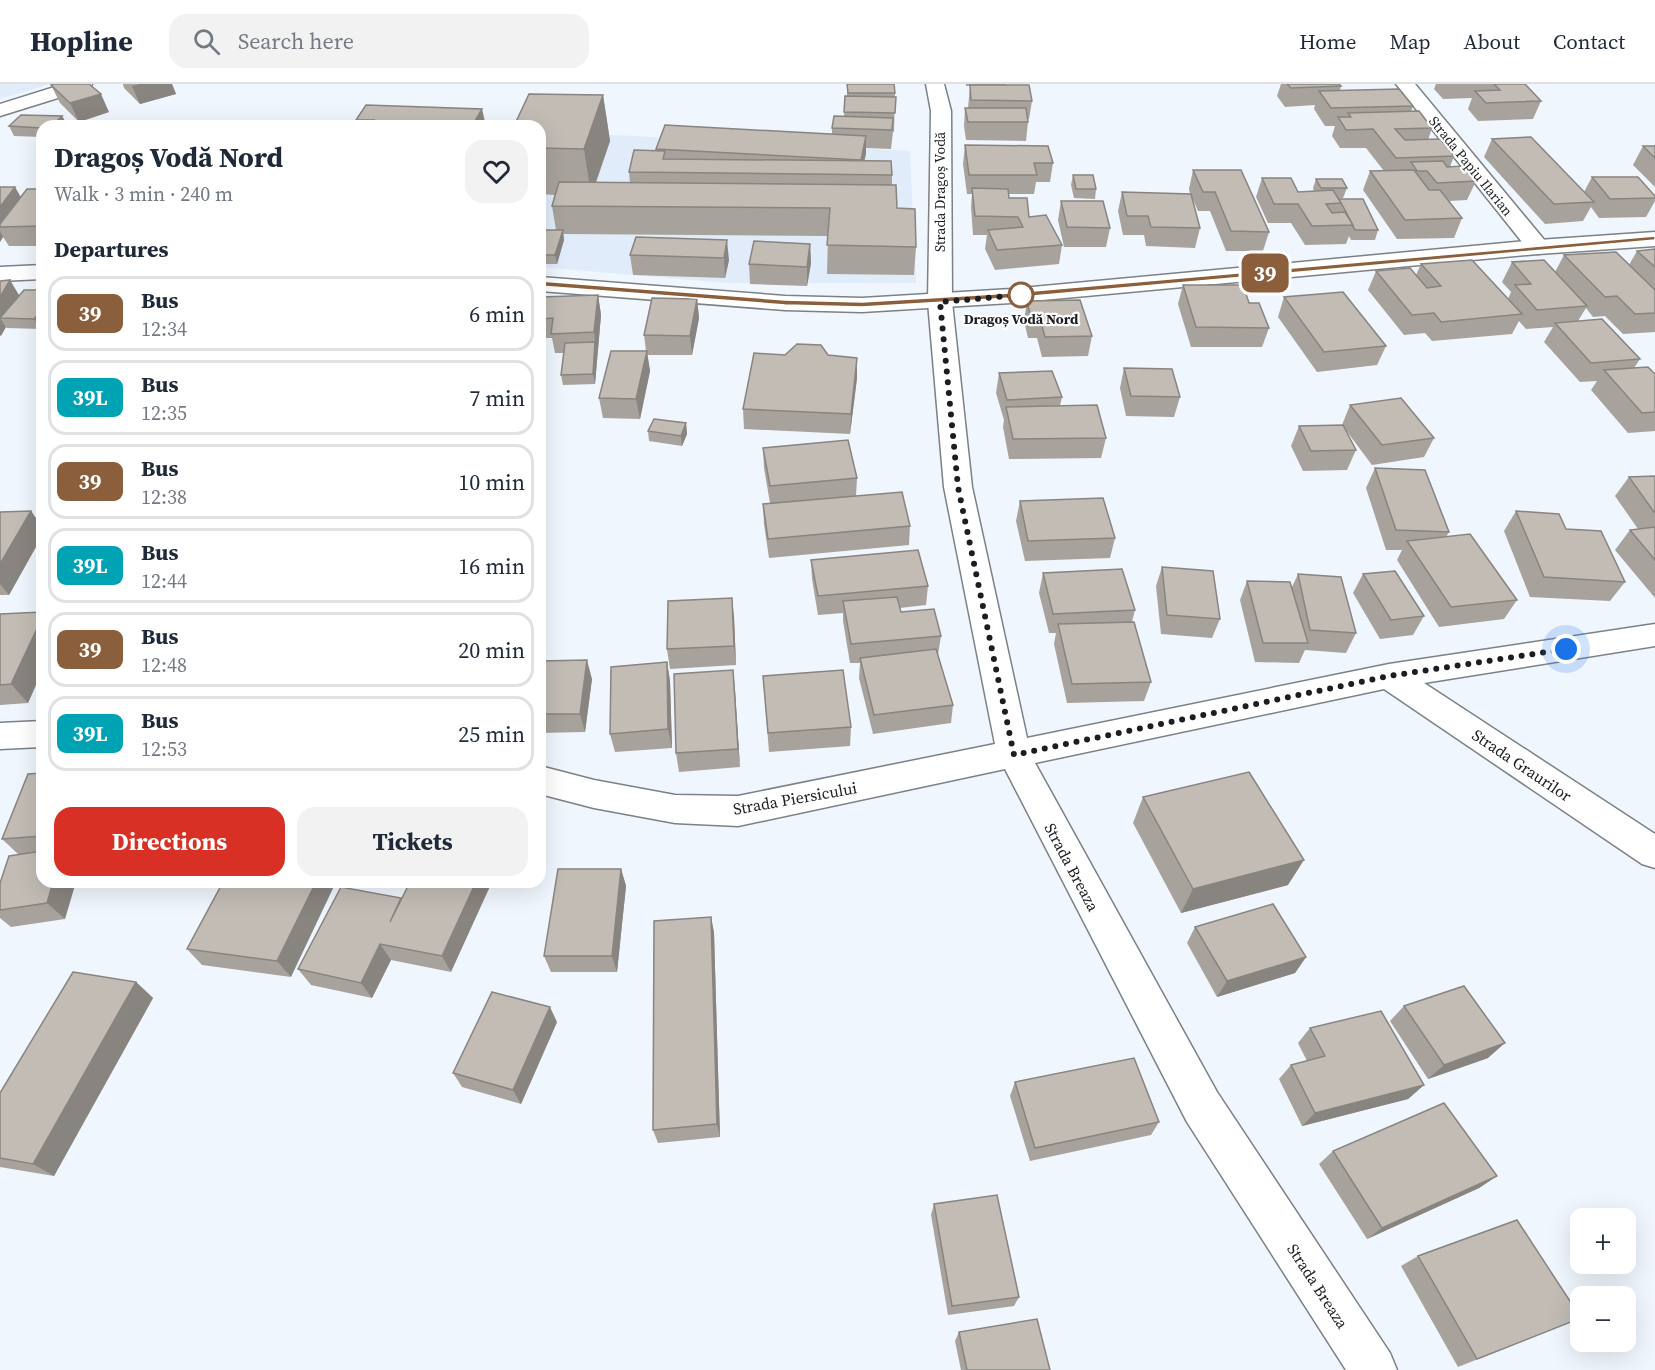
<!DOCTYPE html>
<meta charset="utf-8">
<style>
:root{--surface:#fff;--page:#f2f2f3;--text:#1f2937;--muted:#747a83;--line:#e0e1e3;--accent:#d93025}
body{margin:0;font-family:"Source Serif 4",serif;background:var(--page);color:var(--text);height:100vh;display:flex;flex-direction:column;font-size:22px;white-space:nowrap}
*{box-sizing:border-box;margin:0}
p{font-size:20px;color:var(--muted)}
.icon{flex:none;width:33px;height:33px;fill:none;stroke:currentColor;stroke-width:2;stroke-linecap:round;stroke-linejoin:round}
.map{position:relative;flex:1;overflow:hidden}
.side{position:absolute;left:36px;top:36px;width:510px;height:768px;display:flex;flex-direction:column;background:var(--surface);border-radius:18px;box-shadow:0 6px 24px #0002}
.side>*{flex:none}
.badge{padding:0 12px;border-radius:9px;font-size:21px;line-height:39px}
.tools{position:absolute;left:1570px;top:1124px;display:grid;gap:12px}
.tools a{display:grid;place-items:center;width:66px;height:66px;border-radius:12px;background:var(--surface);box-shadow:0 6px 24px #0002;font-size:30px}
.you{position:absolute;width:30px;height:30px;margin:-15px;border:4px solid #fff;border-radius:50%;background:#1a73e8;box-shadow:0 0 0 9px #1a73e833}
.map>.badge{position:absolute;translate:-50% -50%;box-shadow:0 0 0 3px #fff}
h2{padding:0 18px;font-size:22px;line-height:54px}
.round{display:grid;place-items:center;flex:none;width:63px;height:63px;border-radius:18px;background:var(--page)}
.headline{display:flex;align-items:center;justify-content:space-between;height:102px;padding:0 18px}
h1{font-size:28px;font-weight:700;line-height:45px}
.action{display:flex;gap:12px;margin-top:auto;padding:12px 18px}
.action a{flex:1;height:69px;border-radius:18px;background:var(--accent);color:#fff;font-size:24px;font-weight:700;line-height:69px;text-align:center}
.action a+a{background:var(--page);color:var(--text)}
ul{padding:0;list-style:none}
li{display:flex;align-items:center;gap:18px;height:75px;margin:0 12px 9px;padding:0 6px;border:3px solid var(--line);border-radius:18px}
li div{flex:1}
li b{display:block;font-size:22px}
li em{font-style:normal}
li .badge{min-width:66px;font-weight:700;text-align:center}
header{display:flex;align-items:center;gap:36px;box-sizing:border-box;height:84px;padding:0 30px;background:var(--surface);border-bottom:2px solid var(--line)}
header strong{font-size:28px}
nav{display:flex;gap:33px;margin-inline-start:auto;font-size:21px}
.search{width:420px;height:54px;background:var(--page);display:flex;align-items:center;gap:15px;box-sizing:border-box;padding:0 21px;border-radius:18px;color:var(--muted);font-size:22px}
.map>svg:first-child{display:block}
.built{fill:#e1ecfa}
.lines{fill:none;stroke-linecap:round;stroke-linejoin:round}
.street-casing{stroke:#7b8187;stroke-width:3}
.secondary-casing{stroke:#7b8187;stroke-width:3}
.street{fill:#fff;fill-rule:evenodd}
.secondary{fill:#fff;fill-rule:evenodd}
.wall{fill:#a7a29c}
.shaded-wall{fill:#88847f}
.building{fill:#c2bcb5;stroke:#88847f;stroke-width:1.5}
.line{fill:#8b5e3c;stroke:#fff;stroke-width:1.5}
.walk{stroke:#1b1d20;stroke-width:6;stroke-dasharray:0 10.8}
.stop-dot{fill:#fff;stroke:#8b5e3c;stroke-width:3}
.labels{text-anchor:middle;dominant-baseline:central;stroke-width:4.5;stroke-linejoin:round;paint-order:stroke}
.far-street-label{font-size:14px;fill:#1b1d20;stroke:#fff}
.far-stop-label{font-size:14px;font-weight:bold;fill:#1b1d20;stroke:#fff}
.street-label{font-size:16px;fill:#1b1d20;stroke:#fff}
</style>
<header>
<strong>Hopline</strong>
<div class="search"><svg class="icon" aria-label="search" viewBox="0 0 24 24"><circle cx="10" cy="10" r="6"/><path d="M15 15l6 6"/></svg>Search here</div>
<nav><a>Home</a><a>Map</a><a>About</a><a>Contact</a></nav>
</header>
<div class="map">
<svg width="1655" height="1286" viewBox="0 0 1655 1286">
<rect width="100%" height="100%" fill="#f0f6fd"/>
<g class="built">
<polygon points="0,0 50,0 0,15"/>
<polygon points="540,47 910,67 916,199 727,199 540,183"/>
</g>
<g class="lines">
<defs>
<g id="street">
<polygon points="64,0 92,0 90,4 0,32 0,20"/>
<polygon points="926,0 944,0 951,27 952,218 972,403 1027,654 1389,580 1655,540 1655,562 1424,599 1655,750 1655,784 1642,780 1384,605 1035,679 1217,1008 1390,1269 1397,1286 1346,1286 1187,1038 1005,685 738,742 675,739 594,724 540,710 540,682 594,696 675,711 738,712 995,660 944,403 928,218 931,27"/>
<polygon points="1396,0 1415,0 1546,158 1549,163 1546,168 1538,170 1530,168"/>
<polygon points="42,637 42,663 0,665 0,639"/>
</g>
<g id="secondary">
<polygon points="1655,148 1655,162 1538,170 1011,219 862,228 785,226 540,207 540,193 785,212 862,214 1011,205 1538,156"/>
<polygon points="42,181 42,195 0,197 0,183"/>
</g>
</defs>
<use href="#street" class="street-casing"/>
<use href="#secondary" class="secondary-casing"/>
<use href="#street" class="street"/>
<use href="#secondary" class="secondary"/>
</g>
<g class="wall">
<polygon points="123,0 172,0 176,10 140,20 124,4"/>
<polygon points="847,0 895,9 894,48 893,48 891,65 866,64 864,77 892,91 892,101 897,124 916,163 914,191 827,190 828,152 563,150 564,156 557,180 540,180 540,146 556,146 552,122 555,111 540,110 540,42 603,11 610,57 596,99 630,99 629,88 656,67 656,65 832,50 832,44 844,32 845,12 847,12"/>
<polygon points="966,0 1006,0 1005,1 1032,17 1029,35 1028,35 1028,38 1026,57 966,56 964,42 965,24 968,24 970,2 966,2"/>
<polygon points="1281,0 1339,0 1341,2 1340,6 1413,22 1411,28 1432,44 1428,56 1454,72 1450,83 1476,97 1467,116 1449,117 1462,134 1454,154 1397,155 1363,106 1370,87 1384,87 1366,64 1340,64 1332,52 1335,42 1325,42 1314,25 1315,21 1285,23 1277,12"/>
<polygon points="1436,0 1525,0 1541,17 1533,35 1478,37 1468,25 1472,14 1443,15 1434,5"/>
<polygon points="51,1 109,28 79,38 60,19"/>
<polygon points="62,32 67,41 42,42 42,53 14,52 9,42"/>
<polygon points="356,36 486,42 358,42"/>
<polygon points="1492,55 1584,108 1592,93 1655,112 1655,117 1646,133 1599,134 1591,123 1583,137 1545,140 1484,73"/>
<polygon points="965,61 1053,79 1050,98 1036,98 1034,110 1009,110 1009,114 1062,161 1059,180 995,186 985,165 987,151 973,151 971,123 972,110 967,110 963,80"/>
<polygon points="1643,62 1655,62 1655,103 1633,81"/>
<polygon points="1193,86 1269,148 1263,167 1226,167 1210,127 1198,127 1191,111 1200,144 1195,164 1146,162 1144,151 1123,151 1118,127 1122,108 1190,110 1189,105"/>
<polygon points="1073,91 1096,105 1095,115 1074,114 1071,101"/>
<polygon points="1262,94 1298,108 1314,107 1313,104 1316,95 1347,104 1343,114 1338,114 1378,146 1375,156 1351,156 1349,152 1346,160 1305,161 1291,139 1268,139 1256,113"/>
<polygon points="0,103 21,113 42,105 42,162 9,162 3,153 0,158"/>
<polygon points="1061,117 1110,144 1106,163 1064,163 1058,136"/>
<polygon points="636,153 729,176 725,194 633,191 630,171"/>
<polygon points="810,160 811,179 807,202 750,200 749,180"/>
<polygon points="1655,165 1655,248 1623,250 1605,232 1593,233 1586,224 1578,237 1640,275 1634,284 1655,290 1655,347 1628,349 1591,306 1597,297 1580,298 1544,258 1553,243 1526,245 1519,237 1512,250 1432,257 1425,249 1404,251 1368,206 1376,187 1416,191 1421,180 1508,215 1511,208 1502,198 1512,178 1555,188 1564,171 1629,181 1637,167"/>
<polygon points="0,197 19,211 42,206 40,245 7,244 6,243 0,252"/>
<polygon points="1183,201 1249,219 1269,244 1262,263 1191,263 1178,220"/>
<polygon points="598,211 601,231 595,300 563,301 561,291 564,269 555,269 552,254 543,254 540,240 540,228"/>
<polygon points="1284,213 1386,262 1377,281 1317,288 1278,233"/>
<polygon points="697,215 699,234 692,271 647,271 650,287 640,335 603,334 599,314 646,267 644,251"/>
<polygon points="1027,217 1092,252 1088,272 1042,273 1037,254 1028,254 1024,237"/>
<polygon points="785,271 828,271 857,274 857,294 850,350 744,345 743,325"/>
<polygon points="1124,284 1180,313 1174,333 1126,332 1120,304"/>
<polygon points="999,289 1062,313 1060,322 1106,354 1101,374 1009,375 1003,343 1004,336 996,309"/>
<polygon points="1350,321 1434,354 1424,373 1372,381 1345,345 1356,366 1347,386 1303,387 1291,362 1299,342 1342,341"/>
<polygon points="686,339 687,350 682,362 649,357 648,347"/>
<polygon points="763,364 857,394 856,412 910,442 909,461 769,474 764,440 763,420 770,419 764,384"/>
<polygon points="1375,384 1449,448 1446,453 1517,516 1504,535 1439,543 1397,476 1402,466 1386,466 1366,404"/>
<polygon points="1655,392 1655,514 1615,466 1630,446 1638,445 1615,412 1629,393"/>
<polygon points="1020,417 1115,454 1110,474 1025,477 1016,437"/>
<polygon points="31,427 42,443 42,452 9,511 0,511 0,428"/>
<polygon points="1516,427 1566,445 1625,498 1610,517 1530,513 1504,447"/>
<polygon points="811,476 928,502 926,521 900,524 901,528 941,552 938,571 953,621 951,639 873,650 859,594 860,579 850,579 843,537 843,529 818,531 812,495"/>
<polygon points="1162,483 1220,535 1212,554 1161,550 1156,502"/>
<polygon points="1043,489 1135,526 1132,538 1151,598 1144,617 1067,619 1054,560 1056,549 1049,549 1039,509"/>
<polygon points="1298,490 1356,549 1346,569 1305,566 1299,579 1255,578 1240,516 1247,497 1292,503"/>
<polygon points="1363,490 1424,532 1413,551 1380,555 1353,509"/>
<polygon points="42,528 42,587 28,619 0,621 0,530"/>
<polygon points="734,533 736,581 670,585 667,565"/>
<polygon points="540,577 592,595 585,648 540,649"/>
<polygon points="667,578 670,597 672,664 615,668 610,650"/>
<polygon points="733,586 740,683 679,688 676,669"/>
<polygon points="763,592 851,643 850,662 769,668"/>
<polygon points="42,689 42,798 65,835 11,843 0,834 0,799 18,770 2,755"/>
<polygon points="1143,713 1288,801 1181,829 1133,739"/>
<polygon points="621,785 626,802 617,888 551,888 544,872"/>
<polygon points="223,798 291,893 202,881 187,865"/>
<polygon points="410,798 451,888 391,876 372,914 311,901 298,885 401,814 402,815"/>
<polygon points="711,833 714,849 720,1053 658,1059 653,1046"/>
<polygon points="1195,843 1306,873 1295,889 1217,913 1187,859"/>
<polygon points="136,898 153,914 54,1092 0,1083 0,1009"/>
<polygon points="1404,922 1488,974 1428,995 1390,937"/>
<polygon points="557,938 521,1020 462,1003 453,989"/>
<polygon points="1310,944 1424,1001 1408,1015 1302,1042 1279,995 1291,981 1307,977 1298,959"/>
<polygon points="1015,998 1159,1038 1151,1051 1030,1077 1010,1012"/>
<polygon points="1333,1067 1497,1092 1479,1104 1367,1155 1319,1080"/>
<polygon points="934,1120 1019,1213 1014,1222 948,1231 931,1131"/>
<polygon points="1418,1172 1581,1234 1458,1283 1401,1182"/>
<polygon points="959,1248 1050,1286 961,1286 955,1257"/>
</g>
<g class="shaded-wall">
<polygon points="140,0 172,0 176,10 140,20 132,2"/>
<polygon points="101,10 109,28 79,38 70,19"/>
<polygon points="603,11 610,57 591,111 584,65"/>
<polygon points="482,25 486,42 472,42"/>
<polygon points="62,32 67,41 66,42 52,42"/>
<polygon points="866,52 866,70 861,91 861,76"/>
<polygon points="15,103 26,122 0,143 0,123"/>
<polygon points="540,115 542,126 540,134"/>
<polygon points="563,146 564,156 557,180 555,171"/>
<polygon points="0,147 3,153 0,158"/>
<polygon points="727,156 729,176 725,194 724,174"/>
<polygon points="810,160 811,179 807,202 807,183"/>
<polygon points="10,196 22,216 0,234 6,243 1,252 0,251 0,213"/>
<polygon points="598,211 601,231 595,300 593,290 595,258 594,248"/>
<polygon points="697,215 699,234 692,271 690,252"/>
<polygon points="42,225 42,243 40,245 34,235"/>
<polygon points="647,267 650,287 640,335 636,315"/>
<polygon points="857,274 857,294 850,350 851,330"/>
<polygon points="686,339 687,350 682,362 681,352"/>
<polygon points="31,427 42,443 42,452 9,511 0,500 0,480"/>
<polygon points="732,514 734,533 736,581 734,562"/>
<polygon points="42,534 42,587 28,619 11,600"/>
<polygon points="587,576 592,595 585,648 580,630"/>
<polygon points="667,578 670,597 672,664 668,645"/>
<polygon points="733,586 735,605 740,683 738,665"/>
<polygon points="1304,776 1288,801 1181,829 1193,805"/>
<polygon points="621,785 626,802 617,888 612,872"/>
<polygon points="53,798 76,798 65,835 47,819"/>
<polygon points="316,798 336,798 291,893 277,877"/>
<polygon points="476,798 492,798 451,888 442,872"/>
<polygon points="711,833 714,849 720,1053 717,1040"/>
<polygon points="380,860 391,876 372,914 361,899"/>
<polygon points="1306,873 1295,889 1217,913 1227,897"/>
<polygon points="136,898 153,914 54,1092 33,1080"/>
<polygon points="550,923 557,938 521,1020 513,1006"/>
<polygon points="1505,959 1488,974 1428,995 1444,981"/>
<polygon points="1424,1001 1408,1015 1302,1042 1315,1029"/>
<polygon points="1497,1092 1479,1104 1367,1155 1382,1144"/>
</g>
<g class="building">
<polygon points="54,0 89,0 101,10 70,19 51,1"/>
<polygon points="847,0 894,0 895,9 848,9"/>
<polygon points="1287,0 1339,0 1341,2 1291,4"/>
<polygon points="1494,0 1525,0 1541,17 1486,19 1475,7 1500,6"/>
<polygon points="970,1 1029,1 1032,17 971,16"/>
<polygon points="1399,5 1413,22 1331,24 1319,7"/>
<polygon points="529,10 603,11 584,65 540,64 540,42 514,42"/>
<polygon points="845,12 896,13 895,29 844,28"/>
<polygon points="366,21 482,25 472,42 370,42 374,36 356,36"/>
<polygon points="965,24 1026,24 1028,38 968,38"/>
<polygon points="1419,27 1432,44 1395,45 1405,56 1440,55 1454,72 1396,74 1373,45 1346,46 1338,33 1351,33 1348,29"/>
<polygon points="21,31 62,32 52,42 42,42 42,44 9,42"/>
<polygon points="834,32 893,34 892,46 832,44"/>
<polygon points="665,41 866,52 861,76 656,65"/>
<polygon points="1531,53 1594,118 1554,120 1492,55"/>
<polygon points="965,61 1048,62 1053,79 1034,79 1037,91 969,91"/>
<polygon points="1643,62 1655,62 1655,74"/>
<polygon points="634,66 665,67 663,75 891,77 892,91 629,88"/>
<polygon points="1443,77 1447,83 1463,82 1476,97 1437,99 1427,87 1417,87 1411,78"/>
<polygon points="1193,86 1241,86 1269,148 1231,147 1215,108 1203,108"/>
<polygon points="1414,86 1429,106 1440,106 1462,134 1405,136 1370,87"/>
<polygon points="1073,91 1093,91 1096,105 1076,105"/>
<polygon points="1592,93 1638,93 1655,112 1655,114 1610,115"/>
<polygon points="1262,94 1291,94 1298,108 1333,106 1341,119 1326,120 1332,129 1345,128 1353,141 1312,142 1298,120 1274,120"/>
<polygon points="1316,95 1342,95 1347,104 1321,104"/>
<polygon points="559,98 896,101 897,124 915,125 916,163 827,161 830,124 552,122"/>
<polygon points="0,103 15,103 0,123"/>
<polygon points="972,104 1008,105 1009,114 1027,114 1029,133 1046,131 1062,161 997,166 988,146 1023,143 1018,133 975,132"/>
<polygon points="27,105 42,105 42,142 0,143 0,140"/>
<polygon points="1122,108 1191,110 1200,144 1151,143 1148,132 1127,132"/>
<polygon points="1339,115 1363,115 1378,146 1355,146 1352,141 1353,141"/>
<polygon points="1061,117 1103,117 1110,144 1067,143"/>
<polygon points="540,146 563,146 555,171 540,171"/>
<polygon points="636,153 727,156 724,174 630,171"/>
<polygon points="754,157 810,160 807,183 749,180"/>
<polygon points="1655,165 1655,183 1637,167"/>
<polygon points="1616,168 1655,206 1655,229 1635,230 1617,212 1605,213 1564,171"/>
<polygon points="1472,176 1522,230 1441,238 1434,229 1412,231 1376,187 1410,184 1427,204 1441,202 1421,180"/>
<polygon points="1544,176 1587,222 1537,226 1515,201 1531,200 1512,178"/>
<polygon points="10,196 0,213 0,197"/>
<polygon points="1183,201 1243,201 1249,219 1259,219 1269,244 1196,243"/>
<polygon points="24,206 42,206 42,225 34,235 0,234"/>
<polygon points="1343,208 1386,262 1324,268 1284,213"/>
<polygon points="598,211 594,248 551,250 553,234 540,235 542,213"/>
<polygon points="652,214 697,215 690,252 644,251"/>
<polygon points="1080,216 1092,252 1045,253 1040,235 1031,235 1027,217"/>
<polygon points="1602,235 1640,275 1591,279 1555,239"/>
<polygon points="595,258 593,290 561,291 565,259"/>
<polygon points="797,260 821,261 828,271 857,274 851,330 743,325 754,269 785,271"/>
<polygon points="611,267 647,267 636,315 599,314"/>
<polygon points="1648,283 1655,290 1655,328 1642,329 1604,286"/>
<polygon points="1124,284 1172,285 1180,313 1131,312"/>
<polygon points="1052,287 1062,313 1007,316 999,289"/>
<polygon points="1401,314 1434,354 1382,361 1350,321"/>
<polygon points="1097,321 1106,354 1013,355 1006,323"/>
<polygon points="654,335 686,339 681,352 648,347"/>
<polygon points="1343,341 1356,366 1311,367 1299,342"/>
<polygon points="848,356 857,394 770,402 763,364"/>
<polygon points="1375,384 1425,386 1449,448 1396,446"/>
<polygon points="1655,392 1655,428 1654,428 1629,393"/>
<polygon points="902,408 910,442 768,455 763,420"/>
<polygon points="1103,414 1115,454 1028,457 1020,417"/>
<polygon points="31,427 0,480 0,428"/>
<polygon points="1516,427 1559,430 1566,445 1601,447 1625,498 1544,493"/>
<polygon points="1655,443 1655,476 1630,446"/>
<polygon points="1470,450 1517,516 1451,523 1407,457"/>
<polygon points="918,466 928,502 818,512 811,476"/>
<polygon points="1162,483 1213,487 1220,535 1167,531"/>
<polygon points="1122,485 1135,526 1053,530 1043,489"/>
<polygon points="1395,487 1424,532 1391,536 1363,490"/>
<polygon points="1298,490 1341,493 1356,549 1310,546"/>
<polygon points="1247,497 1290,498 1308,559 1263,559"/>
<polygon points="897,513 901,528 934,525 941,552 851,560 843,517"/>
<polygon points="732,514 734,562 667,565 668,517"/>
<polygon points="42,528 42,534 11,600 0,601 0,530"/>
<polygon points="1134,538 1151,598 1072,600 1058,540"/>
<polygon points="936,565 953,621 874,631 860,574"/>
<polygon points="587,576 580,630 540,630 540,577"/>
<polygon points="667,578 668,645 610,650 611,583"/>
<polygon points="733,586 738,665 676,669 674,590"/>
<polygon points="843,586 851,643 768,649 763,592"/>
<polygon points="1249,688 1304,776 1193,805 1143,713"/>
<polygon points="42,689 42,752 2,755 28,690"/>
<polygon points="42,767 42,798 53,798 47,819 0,826 0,799 9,772"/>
<polygon points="558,785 621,785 612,872 544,872"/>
<polygon points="223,798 316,798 277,877 187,865"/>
<polygon points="410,798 476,798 442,872 380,860 361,899 298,885 341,803 401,814 390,838"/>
<polygon points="1273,820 1306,873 1227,897 1195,843"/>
<polygon points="711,833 717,1040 653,1046 654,837"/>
<polygon points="73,888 136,898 33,1080 0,1074 0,1009"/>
<polygon points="1464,902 1505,959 1444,981 1404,922"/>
<polygon points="492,908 550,923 513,1006 453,989"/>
<polygon points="1381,927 1424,1001 1315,1029 1291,981 1325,972 1310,944"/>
<polygon points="1134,974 1159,1038 1035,1064 1015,998"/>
<polygon points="1444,1019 1497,1092 1382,1144 1333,1067"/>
<polygon points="997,1111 1019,1213 952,1222 934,1120"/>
<polygon points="1517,1136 1581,1234 1477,1275 1418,1172"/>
<polygon points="1037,1235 1050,1286 967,1286 959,1248"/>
</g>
<polygon class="line" points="1655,152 1655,156 1011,214 862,223 785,221 540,202 536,200 540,197 785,216 862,218 1011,209"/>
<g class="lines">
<polyline class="walk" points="1021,211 940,218 958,403 1014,671 1389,592 1566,565"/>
</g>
<circle class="stop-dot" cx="1021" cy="211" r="12"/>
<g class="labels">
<g class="far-street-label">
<text transform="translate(1471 82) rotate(51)">Strada Papiu Ilarian</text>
<text transform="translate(940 108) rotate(-90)">Strada Dragoș Vodă</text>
</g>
<g class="far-stop-label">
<text x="1021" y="235">Dragoș Vodă Nord</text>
</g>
<g class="street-label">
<text transform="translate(1522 681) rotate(34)">Strada Graurilor</text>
<text transform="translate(795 714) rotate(-10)">Strada Piersicului</text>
<text transform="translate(1072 783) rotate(62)">Strada Breaza</text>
<text transform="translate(1318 1202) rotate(57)">Strada Breaza</text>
</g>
</g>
</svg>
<div class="tools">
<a>+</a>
<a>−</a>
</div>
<div class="you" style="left:1566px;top:565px"></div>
<b class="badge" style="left:1265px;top:189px;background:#8b5e3c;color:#fff">39</b>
<section class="side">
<div class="headline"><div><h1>Dragoș Vodă Nord</h1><p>Walk · 3 min · 240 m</p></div><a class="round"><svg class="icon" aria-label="heart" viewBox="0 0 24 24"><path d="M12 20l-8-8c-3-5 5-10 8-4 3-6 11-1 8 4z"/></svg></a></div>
<h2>Departures</h2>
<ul>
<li><span class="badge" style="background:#8b5e3c;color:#fff">39</span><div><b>Bus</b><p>12:34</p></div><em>6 min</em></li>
<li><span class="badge" style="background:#00a3b4;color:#fff">39L</span><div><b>Bus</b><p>12:35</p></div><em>7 min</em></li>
<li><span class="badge" style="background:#8b5e3c;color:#fff">39</span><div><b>Bus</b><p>12:38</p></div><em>10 min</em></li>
<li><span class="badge" style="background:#00a3b4;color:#fff">39L</span><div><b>Bus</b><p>12:44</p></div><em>16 min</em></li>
<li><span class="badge" style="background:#8b5e3c;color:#fff">39</span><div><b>Bus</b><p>12:48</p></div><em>20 min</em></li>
<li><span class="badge" style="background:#00a3b4;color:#fff">39L</span><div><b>Bus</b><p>12:53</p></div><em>25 min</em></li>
</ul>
<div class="action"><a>Directions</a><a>Tickets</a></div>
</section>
</div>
